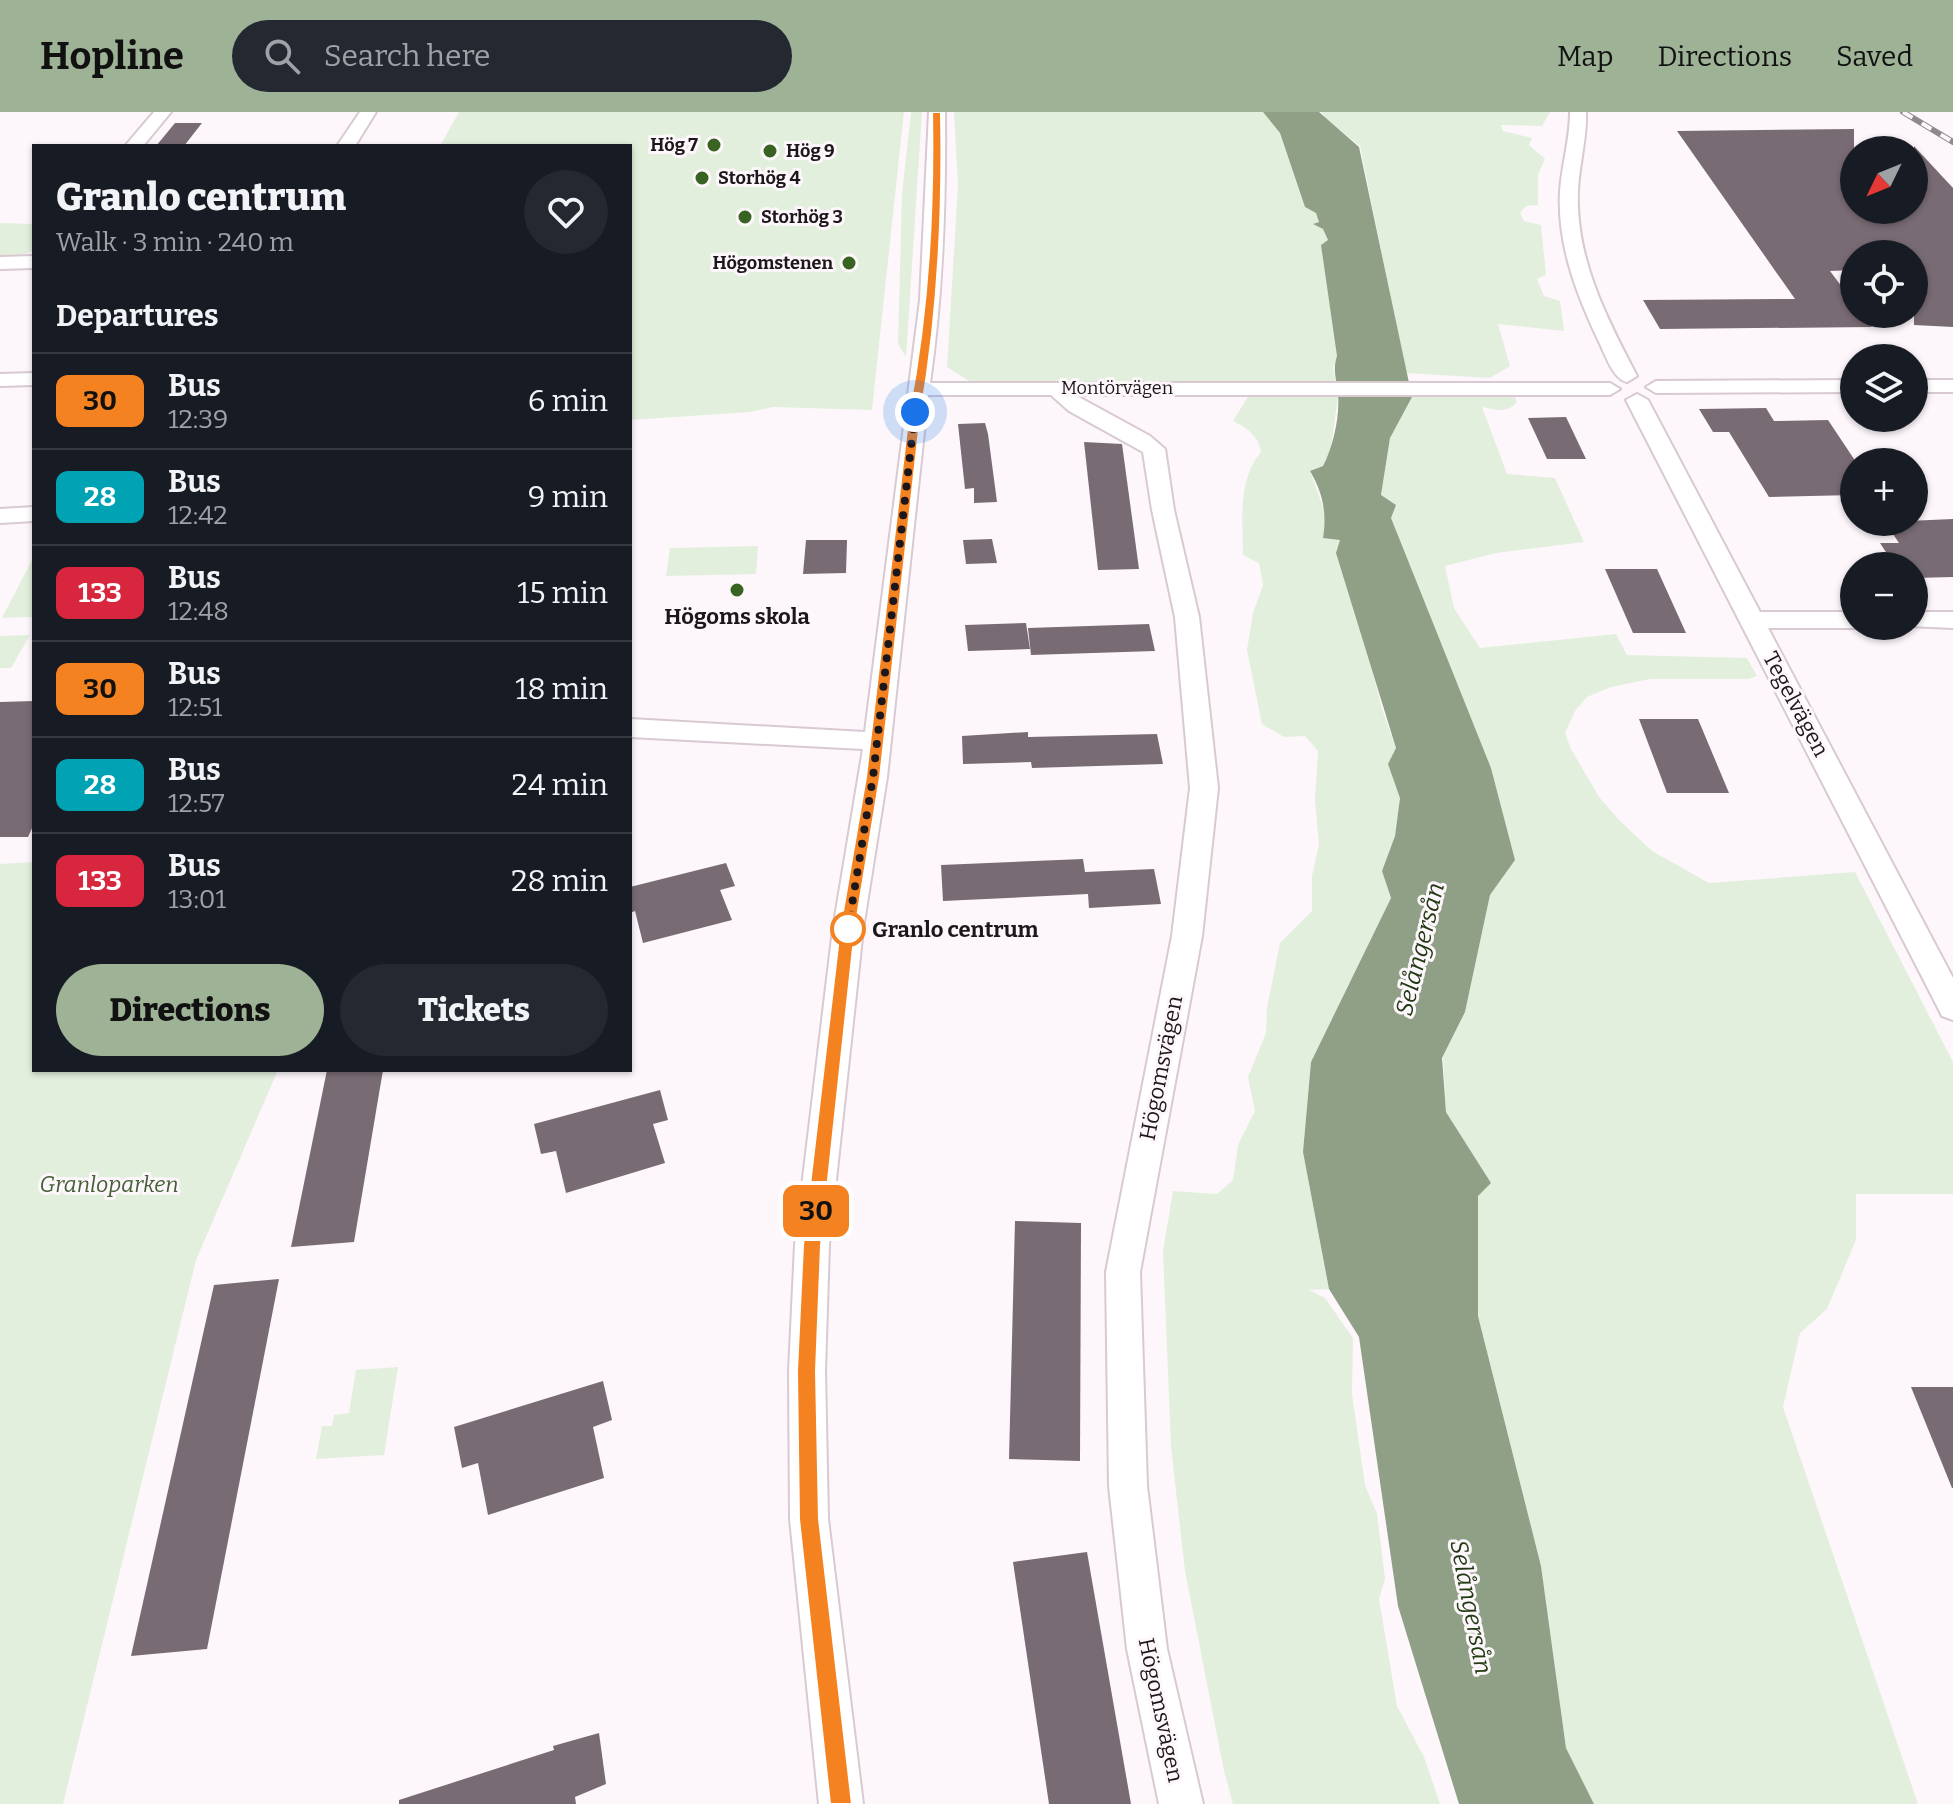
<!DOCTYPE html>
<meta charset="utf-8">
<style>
:root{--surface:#171b24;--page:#242831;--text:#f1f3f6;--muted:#9ea1a6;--line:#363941;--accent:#9eb296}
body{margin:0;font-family:Bitter,serif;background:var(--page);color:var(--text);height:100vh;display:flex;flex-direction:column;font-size:30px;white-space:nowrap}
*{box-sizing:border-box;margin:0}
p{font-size:26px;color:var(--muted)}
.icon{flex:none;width:44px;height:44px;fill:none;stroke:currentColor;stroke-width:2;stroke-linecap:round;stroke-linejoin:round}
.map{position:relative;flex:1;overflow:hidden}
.side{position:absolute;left:32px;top:32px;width:600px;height:928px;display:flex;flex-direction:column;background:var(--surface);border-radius:0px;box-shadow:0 2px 6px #0004}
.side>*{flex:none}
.badge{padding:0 16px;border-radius:12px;font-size:28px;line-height:52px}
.needle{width:52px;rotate:227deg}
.tools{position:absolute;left:1840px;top:24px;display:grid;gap:16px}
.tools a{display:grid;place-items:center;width:88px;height:88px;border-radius:50%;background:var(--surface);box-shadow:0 2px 6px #0004;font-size:40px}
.you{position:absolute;width:40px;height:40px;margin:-20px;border:6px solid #fff;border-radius:50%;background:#1a73e8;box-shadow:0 0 0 12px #1a73e833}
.map>.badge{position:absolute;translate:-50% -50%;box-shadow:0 0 0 4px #fff}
h2{padding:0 24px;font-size:30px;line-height:72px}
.round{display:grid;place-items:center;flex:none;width:84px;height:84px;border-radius:42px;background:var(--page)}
.summary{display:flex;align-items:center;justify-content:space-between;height:136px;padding:0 24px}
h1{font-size:38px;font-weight:800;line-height:60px}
.cta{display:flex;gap:16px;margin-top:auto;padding:16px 24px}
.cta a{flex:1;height:92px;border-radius:48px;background:var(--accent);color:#111;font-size:32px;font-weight:800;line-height:92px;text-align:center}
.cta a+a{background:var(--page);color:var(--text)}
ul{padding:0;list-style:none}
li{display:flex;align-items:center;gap:24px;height:96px;padding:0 24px;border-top:2px solid var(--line)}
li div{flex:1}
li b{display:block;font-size:30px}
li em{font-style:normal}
li .badge{min-width:88px;font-weight:700;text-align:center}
header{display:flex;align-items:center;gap:48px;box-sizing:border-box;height:112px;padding:0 40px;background:var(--accent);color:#111}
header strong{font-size:38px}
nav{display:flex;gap:44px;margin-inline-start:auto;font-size:28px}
.search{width:560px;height:72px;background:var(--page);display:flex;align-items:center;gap:20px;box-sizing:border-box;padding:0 28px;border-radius:44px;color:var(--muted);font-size:30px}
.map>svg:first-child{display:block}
.green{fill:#e3efdd}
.water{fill:#8fa087}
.building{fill:#796b74}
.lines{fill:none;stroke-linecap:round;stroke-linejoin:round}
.minor-casing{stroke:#d9c9d3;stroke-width:4}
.minor{fill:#fff;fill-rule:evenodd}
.rail-casing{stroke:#8e898c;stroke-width:6}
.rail{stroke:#fdf7fb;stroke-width:4;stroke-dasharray:11;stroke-linecap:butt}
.line{fill:#f58220;stroke:#fff;stroke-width:2}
.walk{stroke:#1c171a;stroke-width:8;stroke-dasharray:0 14.4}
.poi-dot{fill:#386320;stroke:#fdf7fb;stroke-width:3}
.stop-dot{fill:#fff;stroke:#f58220;stroke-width:4}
.labels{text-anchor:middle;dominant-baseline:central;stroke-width:6;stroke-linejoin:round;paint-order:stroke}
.far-poi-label{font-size:18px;font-weight:bold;fill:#1c171a;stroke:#fdf7fb;text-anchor:start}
.far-street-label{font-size:18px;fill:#1c171a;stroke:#fdf7fb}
.poi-label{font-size:22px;font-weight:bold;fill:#1c171a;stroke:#fdf7fb}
.street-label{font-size:22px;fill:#1c171a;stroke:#fdf7fb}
.stop-label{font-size:22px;font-weight:bold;fill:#1c171a;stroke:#fdf7fb;text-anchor:start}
.park-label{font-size:22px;font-style:italic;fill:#445f36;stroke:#fdf7fb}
.water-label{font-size:24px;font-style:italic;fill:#223b13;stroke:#fdf7fb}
</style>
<header>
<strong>Hopline</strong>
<div class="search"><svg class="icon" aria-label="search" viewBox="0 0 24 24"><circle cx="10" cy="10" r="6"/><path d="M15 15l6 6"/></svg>Search here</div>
<nav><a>Map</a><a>Directions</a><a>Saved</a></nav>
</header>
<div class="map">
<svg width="1953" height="1692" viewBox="0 0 1953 1692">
<rect width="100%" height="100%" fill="#fdf7fb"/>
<g class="green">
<polygon points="459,0 904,0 872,298 773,295 750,300 630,308 630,34 440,34"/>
<polygon points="911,0 922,0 906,245 898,232 902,82"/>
<polygon points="954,0 1263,0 1280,21 1305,95 1316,101 1319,110 1314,112 1323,117 1328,128 1337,244 1333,256 1336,271 969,269 947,255 958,73"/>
<polygon points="1322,0 1550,0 1542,14 1501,13 1503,19 1532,26 1529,33 1545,47 1538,63 1538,93 1526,94 1520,101 1524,109 1541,113 1546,163 1537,167 1544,184 1560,189 1564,219 1498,212 1510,254 1490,266 1406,261 1360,34 1325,6"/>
<polygon points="0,111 34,112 34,138 19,145 0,146"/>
<path d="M 1454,280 L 1515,285 L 1517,290 C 1507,302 1495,298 1482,295 L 1507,362 L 1555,366 L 1584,430 L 1496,441 L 1445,454 L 1454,496 L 1480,536 L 1616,522 L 1627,543 L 1747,546 L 1757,564 L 1748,567 L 1650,567 L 1611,575 L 1587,585 L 1575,599 L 1565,621 L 1571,637 L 1599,685 L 1620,709 L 1652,739 L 1709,771 L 1855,760 L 1953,950 L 1953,1082 L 1856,1082 L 1856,1128 L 1827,1197 L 1800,1221 L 1783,1295 L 1918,1692 L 1594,1692 L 1566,1636 L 1541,1454 L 1478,1204 L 1478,1084 L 1491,1071 L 1446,1000 L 1443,944 L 1465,900 L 1490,783 L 1515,748 L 1491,656 L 1381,383 L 1390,326 L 1411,285 L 1411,281 Z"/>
<path d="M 1323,282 L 1338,285 L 1330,341 L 1323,354 L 1310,359 L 1326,403 L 1324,425 L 1340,428 L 1382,597 L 1396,636 L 1400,686 L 1395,724 L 1382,759 L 1391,786 L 1311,950 L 1303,1040 L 1329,1177 L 1309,1178 L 1325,1186 L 1353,1226 L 1352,1282 L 1365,1373 L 1377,1402 L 1385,1467 L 1379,1487 L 1397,1594 L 1424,1645 L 1440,1692 L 1233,1692 L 1224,1659 L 1185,1459 L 1171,1335 L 1163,1139 L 1173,1079 L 1217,1082 L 1233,1068 L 1238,1033 L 1255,999 L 1248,965 L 1266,921 L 1267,896 L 1280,831 L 1312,799 L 1312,764 L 1319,732 L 1315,688 L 1318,639 L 1305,624 L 1284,625 L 1262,612 L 1247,538 L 1253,501 L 1263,473 L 1259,451 L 1243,443 C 1243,408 1237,368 1261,340 C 1259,324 1247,316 1233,309 L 1249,283 Z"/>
<polygon points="758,434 756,462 666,464 670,436"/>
<polygon points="34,444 34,505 2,506"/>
<polygon points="30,523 11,556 0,556 0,524"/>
<polygon points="34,747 34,958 278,958 196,1148 63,1692 0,1692 0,752 32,750"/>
<polygon points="398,1255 384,1343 316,1347 322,1314 332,1314 334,1303 349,1301 356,1258"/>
</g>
<path class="water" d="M 1263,0 L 1319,0 L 1359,35 L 1412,285 L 1390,326 L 1381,383 L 1396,393 L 1391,406 L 1491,656 L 1515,748 L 1490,783 L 1465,900 L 1442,946 L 1446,1000 L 1491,1071 L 1478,1084 L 1478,1204 L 1541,1454 L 1566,1636 L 1594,1692 L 1459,1692 L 1398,1494 L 1359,1225 L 1329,1177 L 1303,1040 L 1311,950 L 1391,786 L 1382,759 L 1395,724 L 1400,686 L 1388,652 L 1396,636 L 1336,441 L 1340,428 L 1323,426 C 1327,401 1323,381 1310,359 L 1323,354 C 1333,335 1340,304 1338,283 C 1337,267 1332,259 1337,244 L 1321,133 L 1328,128 L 1323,117 L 1313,112 L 1319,110 L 1316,101 L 1305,95 L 1280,21 Z"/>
<g class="building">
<polygon points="175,11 202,11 184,34 156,34"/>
<polygon points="1854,17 1854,98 1914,98 1914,34 1953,76 1953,215 1914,213 1914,142 1854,142 1854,158 1830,159 1854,191 1854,202 1862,202 1872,215 1660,217 1643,188 1795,187 1677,19"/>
<polygon points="1766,296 1774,309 1828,308 1854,347 1854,383 1769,385 1729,320 1713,320 1699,297"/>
<polygon points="1566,305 1586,347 1547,347 1528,306"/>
<polygon points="985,311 988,322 997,390 974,391 974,376 965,377 958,312"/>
<polygon points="1084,330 1122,332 1139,457 1098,458"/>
<polygon points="1953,407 1953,465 1914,466 1914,454 1895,454 1880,431 1899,431 1885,410"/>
<polygon points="992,427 997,451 966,452 963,428"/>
<polygon points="806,428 847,428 846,461 803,462"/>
<polygon points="1605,457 1657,457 1686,521 1633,521"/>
<polygon points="1026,511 1030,537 968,539 965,513"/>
<polygon points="1149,512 1155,539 1031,543 1028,516"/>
<polygon points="34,589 34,712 28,725 0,725 0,590"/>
<polygon points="1639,607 1698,607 1729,681 1667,681"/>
<polygon points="1028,620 1028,625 1157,622 1163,652 1032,656 1031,650 963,652 962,624"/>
<polygon points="1083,747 1085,760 1154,757 1161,792 1089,796 1088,782 943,789 941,753"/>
<polygon points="726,751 735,774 720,778 732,808 643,831 635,799 630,801 630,775"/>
<polygon points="327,958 383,958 354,1130 291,1135"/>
<polygon points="660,978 668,1008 653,1012 665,1051 566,1081 556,1039 541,1042 534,1012"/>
<polygon points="1015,1109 1081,1111 1080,1349 1009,1347"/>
<polygon points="279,1167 207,1537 131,1544 214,1173"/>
<polygon points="603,1269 612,1308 593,1315 604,1366 488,1403 478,1351 462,1356 454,1315"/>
<polygon points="1911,1275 1953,1275 1953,1376 1952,1376"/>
<polygon points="1087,1440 1131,1692 1049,1692 1013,1450"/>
<polygon points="599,1621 606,1672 575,1685 576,1692 399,1692 399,1688 554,1638 553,1634"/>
</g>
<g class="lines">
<defs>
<g id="minor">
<polygon points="154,0 171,0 143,34 125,34"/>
<polygon points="360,0 376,0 355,34 337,34"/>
<path d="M 929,0 L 945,0 C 946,90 943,181 930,271 L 1610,271 L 1620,277 L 1610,283 L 1075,283 L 1150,324 L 1165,337 L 1174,398 L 1199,505 L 1218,676 L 1202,824 L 1140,1160 L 1147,1374 L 1167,1537 L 1203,1692 L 1159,1692 L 1127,1537 L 1109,1374 L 1106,1160 L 1172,824 L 1190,676 L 1175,505 L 1152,398 L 1143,340 L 1069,299 L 1051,283 L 928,283 L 887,665 L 863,817 L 829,1133 L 825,1259 L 828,1407 L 863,1692 L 819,1692 L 790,1407 L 789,1259 L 795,1133 L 833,817 L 863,637 L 630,625 L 630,607 L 865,620 L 920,188 Z"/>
<path d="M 1570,0 L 1586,0 C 1587,27 1579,52 1578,79 C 1575,146 1607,207 1637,264 L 1627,270 C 1613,267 1606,244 1600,232 C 1577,184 1557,133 1560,79 C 1562,52 1570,27 1570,0 Z"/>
<polygon points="34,144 34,156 0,157 0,145"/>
<polygon points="34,261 34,273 0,274 0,262"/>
<polygon points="1854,268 1854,280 1656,281 1646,275 1656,269"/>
<rect x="1914" y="268" width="39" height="12"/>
<polygon points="1637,282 1648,288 1760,500 1854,500 1854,514 1860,514 1854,516 1768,516 1953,866 1953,908 1942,904 1938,896 1626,288"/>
<polygon points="34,395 34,409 0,411 0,397"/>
<polygon points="1914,500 1953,500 1953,516 1908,514 1914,514"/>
</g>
</defs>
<use href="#minor" class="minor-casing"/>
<use href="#minor" class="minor"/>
<defs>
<polyline id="rail" points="1903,0 1953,30"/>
</defs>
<use href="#rail" class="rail-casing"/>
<use href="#rail" class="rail"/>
</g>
<path class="line" d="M 932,0 L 941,0 C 943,99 938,202 921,300 L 880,665 L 855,817 L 821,1133 L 816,1259 L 819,1407 L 852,1692 L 830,1692 L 799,1407 L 797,1259 L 803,1133 L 840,817 L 866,665 L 909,300 C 928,202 934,100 932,0 Z"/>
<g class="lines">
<polyline class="walk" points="848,817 873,665 915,300"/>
</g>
<g class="poi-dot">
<circle cx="714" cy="33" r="8"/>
<circle cx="770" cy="39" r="8"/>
<circle cx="702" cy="66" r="8"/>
<circle cx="745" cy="105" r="8"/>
<circle cx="849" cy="151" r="8"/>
<circle cx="737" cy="478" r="8"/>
</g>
<circle class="stop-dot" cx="848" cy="817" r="16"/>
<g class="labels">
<g class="far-poi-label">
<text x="698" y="33" text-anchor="end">Hög 7</text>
<text x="786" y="39">Hög 9</text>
<text x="718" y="66">Storhög 4</text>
<text x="761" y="105">Storhög 3</text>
<text x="833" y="151" text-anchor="end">Högomstenen</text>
</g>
<g class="far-street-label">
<text x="1117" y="276">Montörvägen</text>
</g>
<g class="poi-label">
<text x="737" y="504">Högoms skola</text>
</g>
<g class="street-label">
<text transform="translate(1796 592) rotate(62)">Tegelvägen</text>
<text transform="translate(1161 956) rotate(-79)">Högomsvägen</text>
<text transform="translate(1161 1598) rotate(78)">Högomsvägen</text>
</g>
<g class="stop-label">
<text x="872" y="817">Granlo centrum</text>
</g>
<g class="park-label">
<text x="109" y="1072">Granloparken</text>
</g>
<g class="water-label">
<text transform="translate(1420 837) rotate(-76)">Selångersån</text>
<text transform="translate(1471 1495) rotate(79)">Selångersån</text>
</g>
</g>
</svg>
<div class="tools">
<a><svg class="needle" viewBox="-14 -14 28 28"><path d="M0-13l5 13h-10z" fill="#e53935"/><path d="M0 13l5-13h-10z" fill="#9ea1a6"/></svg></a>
<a><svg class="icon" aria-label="locate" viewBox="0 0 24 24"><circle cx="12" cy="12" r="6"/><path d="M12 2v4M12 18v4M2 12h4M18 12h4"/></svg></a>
<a><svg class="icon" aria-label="layers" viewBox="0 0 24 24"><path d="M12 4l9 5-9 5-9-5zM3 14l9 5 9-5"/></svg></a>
<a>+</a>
<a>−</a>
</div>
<div class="you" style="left:915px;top:300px"></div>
<b class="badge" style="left:816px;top:1099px;background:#f58220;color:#111">30</b>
<section class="side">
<div class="summary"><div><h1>Granlo centrum</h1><p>Walk · 3 min · 240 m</p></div><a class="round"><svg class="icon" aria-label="heart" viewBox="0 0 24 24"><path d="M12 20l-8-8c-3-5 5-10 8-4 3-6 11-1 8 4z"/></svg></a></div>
<h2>Departures</h2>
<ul>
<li><span class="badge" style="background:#f58220;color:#111">30</span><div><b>Bus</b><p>12:39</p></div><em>6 min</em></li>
<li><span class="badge" style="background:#00a3b4;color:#fff">28</span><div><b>Bus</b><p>12:42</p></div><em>9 min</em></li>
<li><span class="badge" style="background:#d7263d;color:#fff">133</span><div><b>Bus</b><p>12:48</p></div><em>15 min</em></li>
<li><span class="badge" style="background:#f58220;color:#111">30</span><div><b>Bus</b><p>12:51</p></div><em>18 min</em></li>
<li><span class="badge" style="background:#00a3b4;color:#fff">28</span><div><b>Bus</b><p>12:57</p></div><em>24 min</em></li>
<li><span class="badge" style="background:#d7263d;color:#fff">133</span><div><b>Bus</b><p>13:01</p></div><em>28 min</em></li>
</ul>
<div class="cta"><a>Directions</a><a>Tickets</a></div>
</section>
</div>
